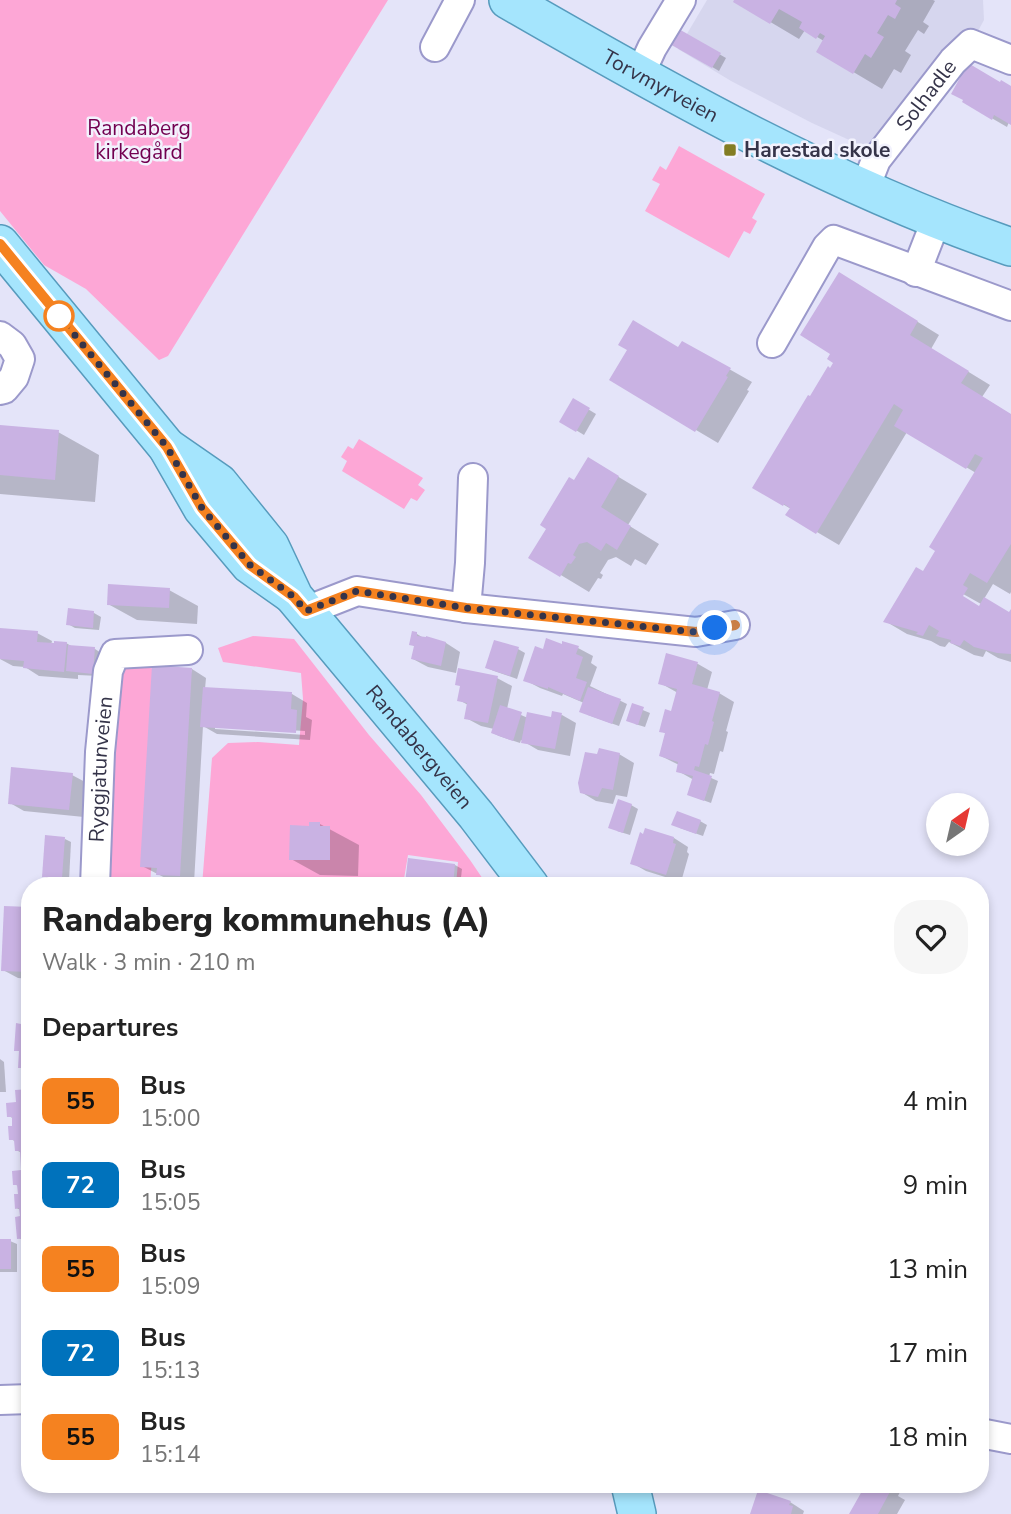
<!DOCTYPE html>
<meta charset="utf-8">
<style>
:root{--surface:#fff;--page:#f6f6f6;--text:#222;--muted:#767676}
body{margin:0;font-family:"Nunito Sans",sans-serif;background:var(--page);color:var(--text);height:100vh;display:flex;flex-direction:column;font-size:26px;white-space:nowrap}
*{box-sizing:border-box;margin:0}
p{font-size:23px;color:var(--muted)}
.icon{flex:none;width:38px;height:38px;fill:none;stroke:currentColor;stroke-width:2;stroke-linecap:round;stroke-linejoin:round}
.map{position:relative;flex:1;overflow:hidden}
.drawer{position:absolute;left:21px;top:877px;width:968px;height:616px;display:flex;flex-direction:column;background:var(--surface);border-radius:28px;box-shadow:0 4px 10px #0003}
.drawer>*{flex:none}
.badge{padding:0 14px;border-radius:10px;font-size:24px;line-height:46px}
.needle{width:46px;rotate:34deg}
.tools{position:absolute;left:926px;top:793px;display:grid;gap:14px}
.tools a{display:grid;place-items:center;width:63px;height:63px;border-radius:50%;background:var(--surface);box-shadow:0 4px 10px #0003;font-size:35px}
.you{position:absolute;width:35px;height:35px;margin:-18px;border:5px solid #fff;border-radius:50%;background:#1a73e8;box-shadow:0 0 0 10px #1a73e833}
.map>.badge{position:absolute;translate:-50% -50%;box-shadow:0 0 0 4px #fff}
h2{padding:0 21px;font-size:26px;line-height:63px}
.round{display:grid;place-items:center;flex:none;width:74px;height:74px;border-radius:28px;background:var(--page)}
.headline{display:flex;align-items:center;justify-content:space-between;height:119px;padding:0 21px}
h1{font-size:33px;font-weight:800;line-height:52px}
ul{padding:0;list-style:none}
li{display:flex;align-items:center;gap:21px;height:84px;padding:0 21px}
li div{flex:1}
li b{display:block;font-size:26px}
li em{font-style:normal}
li .badge{min-width:77px;font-weight:700;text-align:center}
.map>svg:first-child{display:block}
.built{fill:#d6d6ee}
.green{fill:#fda7d6}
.shadow{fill:#0003;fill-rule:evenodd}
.building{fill:#c9b2e3}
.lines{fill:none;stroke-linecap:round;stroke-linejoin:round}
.minor-casing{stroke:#9b99cb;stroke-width:32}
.major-casing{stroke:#579bbd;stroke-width:40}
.minor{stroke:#fff;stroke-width:28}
.major{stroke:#a5e5fd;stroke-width:37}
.line-casing{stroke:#fff;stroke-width:16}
.line{stroke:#f58220;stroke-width:10}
.walk{stroke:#353449;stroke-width:7;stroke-dasharray:0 12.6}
.poi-dot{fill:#837d24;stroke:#f2f2fd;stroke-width:2.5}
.stop-dot{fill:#fff;stroke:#f58220;stroke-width:3.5}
.labels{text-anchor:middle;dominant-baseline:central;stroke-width:5;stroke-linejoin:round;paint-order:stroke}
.street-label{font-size:21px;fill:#353449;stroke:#f2f2fd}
.park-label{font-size:21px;fill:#720050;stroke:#f2f2fd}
.poi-label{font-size:21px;font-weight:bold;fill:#353449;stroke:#f2f2fd;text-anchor:start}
</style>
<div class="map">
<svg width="1011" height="1514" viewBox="0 0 1011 1514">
<rect width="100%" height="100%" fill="#e4e4f9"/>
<polygon class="built" points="707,0 983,0 984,20 971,44 869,149 812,123 731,81 678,49"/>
<g class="green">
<polygon points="0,0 388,0 168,356 159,360 86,289 44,265 0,211"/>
<polygon points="679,146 765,194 752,218 757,221 750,234 744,231 729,258 645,211 660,184 652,180 660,166 666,170"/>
<polygon points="359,439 423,478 418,485 425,490 417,501 411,498 404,509 342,471 347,461 341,457 348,446 353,449"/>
<polygon points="253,636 294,639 369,735 421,795 470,860 487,885 456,885 458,862 408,855 403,885 202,886 212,758 228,743 258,742 299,745 303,699 301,673 223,662 218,648"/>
<polygon points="145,667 166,671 150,885 95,884 108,671"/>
</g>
<g class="shadow">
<polygon points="736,0 933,0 935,1 923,22 929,26 924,34 918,30 905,51 911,55 901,73 894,69 882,89 818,51 824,41 805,30 799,39 735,1"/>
<polygon points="677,30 726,58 719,71 670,42"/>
<polygon points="1011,88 1011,123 1009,122 1007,127 964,102"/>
<path d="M 861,287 L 939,335 L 931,349 L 990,385 L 982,397 L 1011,415 L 1011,592 L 1010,594 L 993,584 L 984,599 L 1010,614 L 1011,612 L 1011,662 L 998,658 L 986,651 L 983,657 L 974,655 L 949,642 L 945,647 L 940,646 L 931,641 L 907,634 L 885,621 L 924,574 L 976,473 L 907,432 L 839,545 L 788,515 L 791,509 L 754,487 L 811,398 L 831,370 ZM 956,590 L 981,604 L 981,608 L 955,593 Z"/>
<polygon points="683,343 752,382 747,390 749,391 718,443 696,430 679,349"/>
<polygon points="573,400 596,414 584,435 561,421"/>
<polygon points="0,427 58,432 99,455 95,502 0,494"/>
<polygon points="617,476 647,494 628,525 659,544 646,565 635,559 631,566 616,557 608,560 600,573 603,575 601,579 598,578 589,592 531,557 575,483"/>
<polygon points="169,590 198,606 197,624 137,620 108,604"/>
<polygon points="94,613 101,617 99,630 75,628 68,624"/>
<polygon points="37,633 52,641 51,645 66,643 73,647 95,649 101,653 99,676 78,675 78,679 39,676 25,667 13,666 0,659 0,639"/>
<polygon points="417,634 427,640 446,643 460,652 456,673 428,667 413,659 416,647 411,644"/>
<polygon points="564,643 578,648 593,656 591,663 597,667 590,686 627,704 619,726 588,715 584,703 563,694 562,696 540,688 525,680 544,651 563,646"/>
<polygon points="518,649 525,653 517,679 494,671 487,668"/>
<polygon points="668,655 698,664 712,672 707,690 719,693 734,702 726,731 728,732 723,752 720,751 714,774 710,773 709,777 718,781 711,803 689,795 694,780 678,771 679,765 661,756 667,734 661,731 673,713 678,693 660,683"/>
<path d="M 192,669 L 206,678 L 205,689 L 292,694 L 307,703 L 306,717 L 312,720 L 310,740 L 217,734 L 203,726 L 194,883 L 173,882 L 142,866 ZM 215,726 L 305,731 L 305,735 L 215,729 Z"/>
<polygon points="497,678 512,686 507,709 528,718 552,719 562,715 576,723 570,756 538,750 521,740 520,743 499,736 493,733 494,729 481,726 466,718 468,705 459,700"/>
<polygon points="633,706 650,713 645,727 635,724"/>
<polygon points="619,754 634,763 627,797 616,795 613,804 596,801 581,792 599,757"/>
<polygon points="72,775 87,783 84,817 24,811 10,803"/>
<polygon points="631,805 638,809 630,835 617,831"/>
<polygon points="700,821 707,825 703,836 680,828"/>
<polygon points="320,824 359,845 358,876 320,875 291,859 311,828"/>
<polygon points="674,838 688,847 687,852 689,854 681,882 646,871 632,863"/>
<polygon points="65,839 71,842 69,881 50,880 44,876"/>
<polygon points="455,865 462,869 460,886 413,886 407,882"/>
<polygon points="30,909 30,979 18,978 3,970"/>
<polygon points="0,1059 4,1062 6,1092 0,1092"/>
<polygon points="30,1091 30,1244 19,1238 22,1218 21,1210 16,1208 20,1195 19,1187 15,1184 23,1171 22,1153 16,1150 16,1142 11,1139 14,1127 14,1119 9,1116 18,1103"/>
<polygon points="0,1241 10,1241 17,1244 17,1272 0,1272"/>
<polygon points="868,1484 895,1484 902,1488 898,1496 905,1500 897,1514 851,1514"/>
<polygon points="790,1502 804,1511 803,1514 752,1514"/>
</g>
<g class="building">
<polygon points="734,0 897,0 895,4 901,8 895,19 888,15 877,33 884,37 871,58 865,54 853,74 816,52 825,36 820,33 816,39 799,28 802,22 779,9 770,24 733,2"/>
<polygon points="677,28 721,53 712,68 668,43"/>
<polygon points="968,63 1000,82 1001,80 1011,86 1011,125 994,115 992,120 962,102 963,100 951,94"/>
<polygon points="839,272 918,321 910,335 969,371 961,383 1011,414 1011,544 987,583 970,573 963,585 968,588 963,596 979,606 984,597 1009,612 1011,609 1011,654 997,653 974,647 964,640 960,646 950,643 951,640 936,636 939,631 929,625 923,636 916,634 918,632 883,622 916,567 923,571 935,551 929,547 983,458 975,454 966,469 894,426 903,410 894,404 816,534 785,515 790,508 784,504 783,506 752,488 808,395 810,396 828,366 830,368 833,363 827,359 830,354 800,335"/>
<polygon points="633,320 678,347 682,341 731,368 726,376 728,377 695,432 609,380 627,350 618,345"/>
<polygon points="573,398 590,408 576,432 559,422"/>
<polygon points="0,425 59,430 55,480 0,475"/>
<polygon points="588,457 619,476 601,507 631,526 617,550 606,543 601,551 587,542 579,544 573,555 576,557 571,564 568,563 560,577 528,558 546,529 540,525 569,477 574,480"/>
<polygon points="108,584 170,588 169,608 107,605"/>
<polygon points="68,608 94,611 93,628 66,625"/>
<polygon points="0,628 38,631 37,642 54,643 54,641 67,642 64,672 23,668 24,661 0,659"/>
<polygon points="412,631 417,632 417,636 426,637 426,636 446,642 441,666 411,659 414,646 409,645"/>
<polygon points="546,638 562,644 562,641 579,646 576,654 583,657 576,678 587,682 580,701 548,687 548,689 523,681 535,646 543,649"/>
<polygon points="494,640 519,647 510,676 485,668"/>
<polygon points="68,645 95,647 93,674 66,671"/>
<polygon points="666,653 698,662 692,684 720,692 712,721 714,722 708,745 705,744 699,767 695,766 694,770 712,776 704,801 687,795 693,776 676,772 678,762 659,756 665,733 659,732 665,709 671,711 677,689 658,684"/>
<polygon points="152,665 192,668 180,876 156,875 157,868 140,867"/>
<polygon points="458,668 498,676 488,723 464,719 467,703 457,701 460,686 455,685"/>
<polygon points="203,687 292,692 291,709 297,710 296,733 200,727"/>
<polygon points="588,687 621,699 612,724 579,712"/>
<polygon points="632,703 644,707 638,725 626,721"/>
<polygon points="500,705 522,712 513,741 491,733"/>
<polygon points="552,711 562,713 555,749 521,743 527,712 551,717"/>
<polygon points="599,748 620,753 613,790 602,788 598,797 580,793 578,783 585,752 597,754"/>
<polygon points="11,767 73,773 69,810 8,804"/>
<polygon points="618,799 632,804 623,833 608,828"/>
<polygon points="677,811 701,820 696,834 671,825"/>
<polygon points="309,822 320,822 320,826 330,826 330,860 289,860 290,825 309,826"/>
<polygon points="645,828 674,837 673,843 676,844 666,875 630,864 640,832 643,834"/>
<polygon points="45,835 65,837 62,878 42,877"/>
<polygon points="408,858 455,864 453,886 428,886 405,883"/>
<polygon points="4,906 30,907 30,972 1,971"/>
<polygon points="22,1007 30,1007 30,1073 25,1073 25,1068 18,1068 19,1051 14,1051 16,1023 21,1024"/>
<polygon points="30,1089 30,1238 17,1239 15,1217 20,1216 19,1208 15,1209 14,1194 18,1194 17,1185 13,1185 12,1171 21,1170 20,1151 15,1151 14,1140 9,1140 8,1126 12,1126 12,1117 7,1117 6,1103 16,1102 15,1090"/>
<rect x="0" y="1239" width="11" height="30"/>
<polygon points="22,1288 30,1288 30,1354 25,1354"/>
<polygon points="866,1484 885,1484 884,1486 891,1490 878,1514 849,1514"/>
<polygon points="758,1490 791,1501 789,1505 793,1506 791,1514 750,1514"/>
</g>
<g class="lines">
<defs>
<g id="minor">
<polyline points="435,47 460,0"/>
<polyline points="640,74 652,48 681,0"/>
<path id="s1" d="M 865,188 L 876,160 L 953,61 L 971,44 L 1011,60"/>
<polyline points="916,272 937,218"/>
<polyline points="0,336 12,345 20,359 14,377 4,389 0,390"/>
<polyline points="772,343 827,247 834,240 1011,306"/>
<polyline points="466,608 470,563 473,478"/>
<polyline points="306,611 357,591 466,608 696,632 735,625"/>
<path id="s2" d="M 95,886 L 100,752 L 108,671 L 115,654 L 188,650"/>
<polyline points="0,1400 30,1399"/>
<polyline points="980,1433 1011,1439"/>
</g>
<g id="major">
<path id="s3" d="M 508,0 C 669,93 834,186 1011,247"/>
<polyline points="0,244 167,447 202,508 250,565 291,594"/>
<path id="s4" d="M 167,447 L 219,483 L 270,546 L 294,597 L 476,815 L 530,886"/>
<polyline points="630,1484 637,1514"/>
</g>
</defs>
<use href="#minor" class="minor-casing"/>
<use href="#major" class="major-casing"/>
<use href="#minor" class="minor"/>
<use href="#major" class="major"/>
</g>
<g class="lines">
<defs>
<polyline id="line" points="0,244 167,447 202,508 250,565 294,597 306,611 357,591 466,608 696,632 735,625"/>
</defs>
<use href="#line" class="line-casing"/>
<use href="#line" class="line"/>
<polyline class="walk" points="59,316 55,311 167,447 202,508 250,565 294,597 306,611 357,591 466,608 696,632 715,628"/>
</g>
<rect class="poi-dot" x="723" y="143" width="14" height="14" rx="3.5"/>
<circle class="stop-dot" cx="59" cy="316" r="14"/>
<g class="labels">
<g class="street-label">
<text stroke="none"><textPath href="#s3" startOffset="175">Torvmyrveien</textPath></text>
<text stroke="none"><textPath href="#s1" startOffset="112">Solhadle</textPath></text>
<text stroke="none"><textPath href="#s4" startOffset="396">Randabergveien</textPath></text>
<text stroke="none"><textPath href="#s2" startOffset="117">Ryggjatunveien</textPath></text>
</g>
<g class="park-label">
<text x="139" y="128">Randaberg<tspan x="139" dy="24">kirkegård</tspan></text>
</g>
<g class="poi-label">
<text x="744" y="150">Harestad skole</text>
</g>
</g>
</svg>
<div class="tools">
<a><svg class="needle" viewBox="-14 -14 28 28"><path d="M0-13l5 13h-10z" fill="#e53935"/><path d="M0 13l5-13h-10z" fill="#767676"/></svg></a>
</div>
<div class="you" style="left:715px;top:628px"></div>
<section class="drawer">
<div class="headline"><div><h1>Randaberg kommunehus (A)</h1><p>Walk · 3 min · 210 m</p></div><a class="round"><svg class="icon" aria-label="heart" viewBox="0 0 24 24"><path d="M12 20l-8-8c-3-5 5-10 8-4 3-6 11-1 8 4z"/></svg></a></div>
<h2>Departures</h2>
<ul>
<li><span class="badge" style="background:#f58220;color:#111">55</span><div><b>Bus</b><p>15:00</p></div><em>4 min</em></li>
<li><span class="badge" style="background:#0072bc;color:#fff">72</span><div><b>Bus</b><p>15:05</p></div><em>9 min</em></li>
<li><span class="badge" style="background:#f58220;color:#111">55</span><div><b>Bus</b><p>15:09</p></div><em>13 min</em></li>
<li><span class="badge" style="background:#0072bc;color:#fff">72</span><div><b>Bus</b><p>15:13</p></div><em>17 min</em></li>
<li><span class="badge" style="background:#f58220;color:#111">55</span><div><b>Bus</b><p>15:14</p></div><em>18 min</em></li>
</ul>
</section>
</div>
